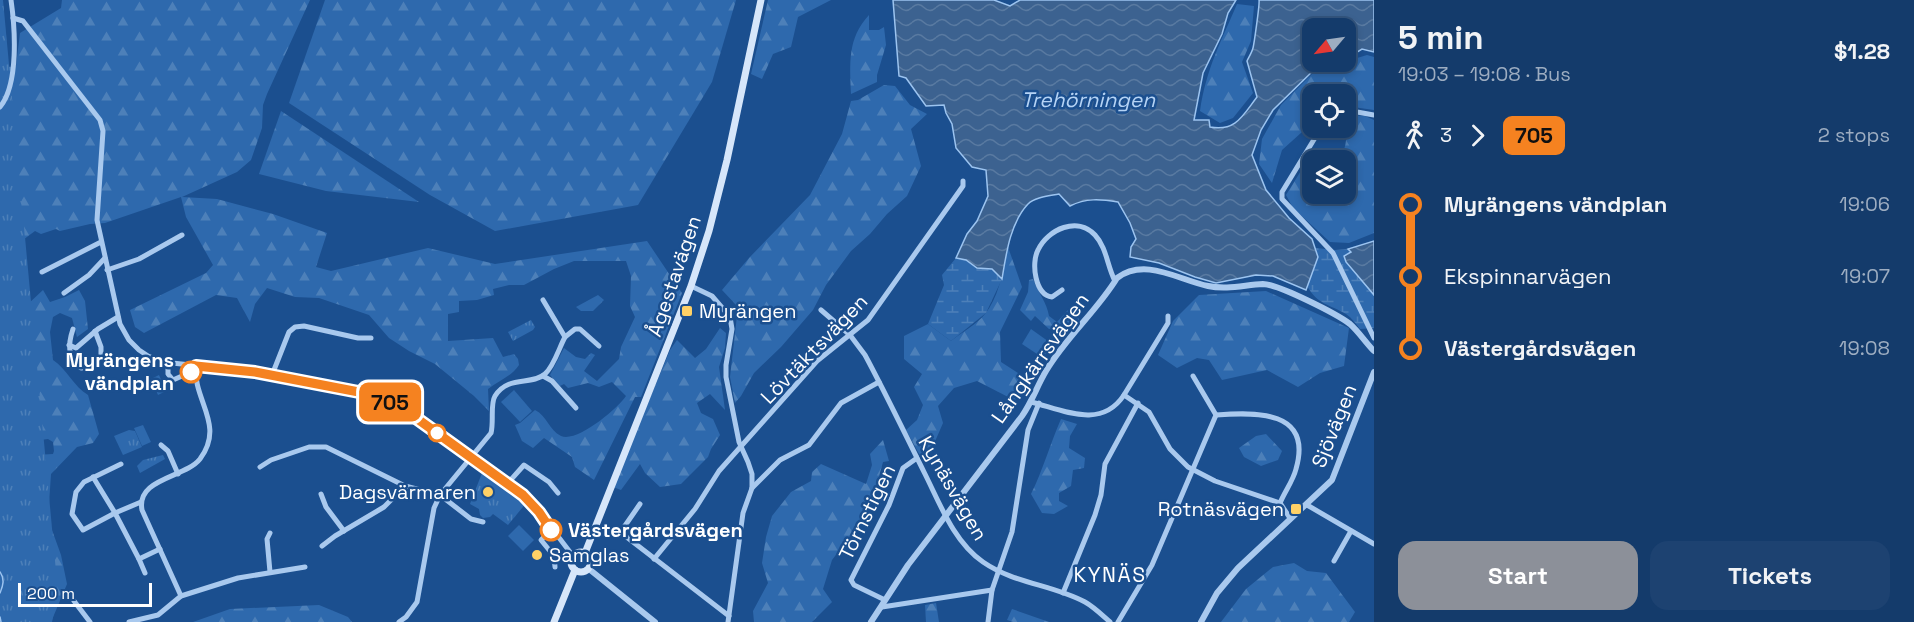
<!DOCTYPE html>
<meta charset="utf-8">
<style>
:root{--surface:#143b6b;--page:#1d4271;--text:#f1f3f6;--muted:#9dadc1;--line:#33557e;--accent:#8c9099}
body{margin:0;font-family:"Space Grotesk",sans-serif;background:var(--page);color:var(--text);height:100vh;display:flex;flex-direction:column;font-size:22px;white-space:nowrap}
*{box-sizing:border-box;margin:0}
p{font-size:20px;color:var(--muted)}
.icon{flex:none;width:33px;height:33px;fill:none;stroke:currentColor;stroke-width:2;stroke-linecap:round;stroke-linejoin:round}
.map{position:relative;flex:1;overflow:hidden}
.drawer{display:flex;flex-direction:column;background:var(--surface);width:540px}
.drawer>*{flex:none}
.badge{padding:0 12px;border-radius:9px;font-size:21px;line-height:39px}
.needle{width:39px;rotate:241deg}
.tools{position:absolute;left:1302px;top:18px;display:grid;gap:12px}
.tools a{display:grid;place-items:center;width:54px;height:54px;border-radius:12px;background:var(--surface);box-shadow:0 3px 9px #0003,0 0 0 2px var(--line);font-size:30px}
.scale{position:absolute;left:18px;bottom:15px;width:134px;box-sizing:border-box;padding-left:6px;border:3px solid #fff;border-top:0;font-size:16px;line-height:21px;white-space:nowrap;color:#fff;-webkit-text-stroke:4px #1b4f8f;paint-order:stroke}
.map>.badge{position:absolute;translate:-50% -50%;box-shadow:0 0 0 3px #fff}
.legs{display:flex;align-items:center;gap:9px;height:66px;padding:0 24px;font-size:20px}
.legs p{margin-inline-start:auto}
.head{display:flex;align-items:center;justify-content:space-between;height:102px;padding:0 24px}
h1{font-size:33px;font-weight:700;line-height:45px}
.cta{display:flex;gap:12px;margin-top:auto;padding:12px 24px}
.cta a{flex:1;height:69px;border-radius:18px;background:var(--accent);color:#fff;font-size:24px;font-weight:700;line-height:69px;text-align:center}
.cta a+a{background:var(--page);color:var(--text)}
ul{padding:0 24px;list-style:none}
li{display:flex;align-items:center;gap:21px;height:72px;font-size:22px}
li i{display:grid;place-items:center;width:9px;height:100%;margin:0 8px;background:currentColor}
li i::after{content:'';width:15px;height:15px;margin:-8px;border:4px solid;border-radius:50%;background:var(--surface)}
li p{margin-inline-start:auto}
li:first-child i{background:linear-gradient(#0000 50%,currentColor 0)}
li:last-child i{background:linear-gradient(currentColor 50%,#0000 0)}
main{display:flex;flex:1;min-height:0}
.map>svg:first-child{display:block}
.grass{fill:#2e69ad}
.forest{fill:url(#forest-firs)}
.wetland{fill:url(#wetland-marsh)}
.park{fill:url(#park-tufts)}
.water{fill:url(#water-waves);stroke:#9cc4f0;stroke-width:1.5}
.lines{fill:none;stroke-linecap:round;stroke-linejoin:round}
.stream{stroke:#9cc4f0;stroke-width:1.5}
.minor{stroke:#a9c9ee;stroke-width:5}
.tertiary{stroke:#a9c9ee;stroke-width:6}
.secondary{stroke:#d6e6fa;stroke-width:7}
.line-1-casing{stroke:#fff;stroke-width:14}
.line-1{stroke:#f58220;stroke-width:9}
.poi-dot{fill:#ffd166;stroke:#1b4f8f;stroke-width:2}
.stop-1-dot{fill:#fff;stroke:#f58220;stroke-width:3}
.labels{text-anchor:middle;dominant-baseline:central;stroke-width:5;stroke-linejoin:round;paint-order:stroke}
.street-label{font-size:20px;fill:#fff;stroke:#1b4f8f}
.poi-label{font-size:20px;fill:#fff;stroke:#1b4f8f;text-anchor:start}
.stop-label{font-size:20px;font-weight:bold;fill:#fff;stroke:#1b4f8f;text-anchor:end}
.water-label{font-size:21px;font-style:italic;fill:#b5d3f5;stroke:#1b4f8f}
.neighbourhood-label{font-size:21px;letter-spacing:1.5px;fill:#fff;stroke:#1b4f8f}
</style>
<main>
<div class="map">
<svg width="1374" height="622" viewBox="0 0 1374 622">
<defs>
<pattern id="forest-firs" width="22" height="20" patternUnits="userSpaceOnUse" patternTransform="scale(1.5)"><rect width="22" height="20" fill="#2e69ad"/><path d="M5 1l3.5 6h-7zM16 11l3.5 6h-7z" fill="#4d80b9"/></pattern>
<pattern id="wetland-marsh" width="20" height="14" patternUnits="userSpaceOnUse" patternTransform="scale(1.5)"><rect width="20" height="14" fill="#2e69ad"/><path d="M1 5h8M5 5V1M11 12h8M15 12V8" fill="none" stroke="#4d80b9"/></pattern>
<pattern id="park-tufts" width="24" height="20" patternUnits="userSpaceOnUse" patternTransform="scale(1.5)"><rect width="24" height="20" fill="#2e69ad"/><path d="M3 7l-1-3M5 7V3M7 7l1-3M15 17l-1-3M17 17v-4M19 17l1-3" fill="none" stroke="#4d80b9"/></pattern>
<pattern id="water-waves" width="16" height="10" patternUnits="userSpaceOnUse" patternTransform="scale(1.5)"><rect width="16" height="10" fill="#3c6290"/><path d="M0 5q4-4 8 0t8 0" fill="none" stroke="#597aa1"/></pattern>
</defs>
<rect width="100%" height="100%" fill="#1b4f8f"/>
<g class="grass">
<polygon points="1031,329 1052,344 1043,358 1022,344"/>
<polygon points="159,375 166,391 158,395 151,379"/>
<polygon points="514,390 532,411 520,422 501,402"/>
<polygon points="143,425 151,442 142,446 134,428"/>
<polygon points="519,525 534,540 523,551 508,536"/>
</g>
<g class="forest">
<path d="M 62,0 L 310,0 L 267,94 L 263,105 L 262,128 L 251,160 L 237,172 L 182,197 L 217,199 L 273,214 L 327,233 L 316,267 L 331,271 L 428,248 L 495,264 L 647,241 L 682,293 L 641,397 L 635,397 L 594,480 L 575,467 L 572,457 L 544,438 L 533,448 L 522,441 L 515,425 L 520,423 L 535,410 C 547,416 549,430 561,436 C 577,443 617,409 626,396 L 612,382 L 599,387 L 588,383 L 568,388 L 564,384 L 560,386 L 550,375 L 564,348 L 576,357 L 585,359 L 591,353 L 595,355 L 584,371 L 597,381 L 619,359 L 621,347 L 635,317 L 630,306 L 631,276 L 626,261 L 574,261 L 554,269 L 524,285 L 509,285 L 493,289 L 494,295 L 477,300 L 459,301 L 459,312 L 448,314 L 448,341 L 493,338 L 503,357 L 514,354 L 518,359 L 519,365 C 511,377 499,380 488,389 L 489,411 L 474,396 L 435,364 L 409,351 L 389,338 L 369,315 L 319,298 L 295,297 L 267,288 L 255,304 L 250,322 L 237,298 L 216,295 L 144,333 L 135,327 L 130,310 L 206,273 L 213,265 L 186,217 L 181,197 L 105,223 L 90,224 L 60,231 L 56,229 L 41,234 L 35,231 L 4,254 L 0,68 L 16,66 L 20,33 L 61,8 Z"/>
<polygon points="325,0 736,0 712,82 638,205 495,231 430,195 289,103"/>
<polygon points="768,0 831,0 798,17 791,47 773,54 762,79 751,74"/>
<path d="M 1237,4 L 1254,6 L 1251,41 L 1242,62 L 1253,93 L 1233,118 L 1220,123 L 1200,111 C 1206,69 1221,42 1237,4 Z"/>
<path d="M 869,15 L 869,30 L 879,30 L 884,27 L 886,45 L 877,75 L 877,82 L 851,94 C 850,63 847,39 869,15 Z"/>
<polygon points="1367,55 1374,57 1374,110 1346,106 1346,94 1312,94 1312,123 1282,150 1272,183 1259,164 1262,139 1281,105 1315,71"/>
<polygon points="884,85 895,86 910,105 927,114 911,129 921,166 907,196 887,214 870,234 851,251 826,285 813,310 781,347 754,373 741,396 735,403 730,377 738,307 722,290 749,258 810,195 842,134 851,101 858,100"/>
<polygon points="281,111 419,202 326,191 259,174"/>
<path d="M 1346,115 L 1365,116 L 1374,120 L 1374,233 L 1349,243 L 1330,242 L 1293,208 L 1286,195 L 1307,161 L 1312,168 L 1312,194 L 1346,194 L 1346,160 L 1339,160 C 1348,148 1347,130 1346,115 Z"/>
<path d="M 1008,247 L 1022,287 L 1000,332 L 1001,362 L 1018,373 L 1022,397 L 1014,400 L 977,381 L 954,388 L 938,406 L 943,423 L 930,453 L 923,461 L 906,430 L 917,420 L 923,405 L 914,387 L 922,374 L 904,359 L 904,336 L 928,324 L 951,341 C 962,332 976,325 985,314 C 999,297 1004,268 1008,247 Z"/>
<path d="M 1033,279 C 1038,292 1047,303 1049,316 L 1057,322 L 1068,310 L 1074,312 L 1079,319 L 1069,332 L 1060,328 L 1049,329 L 1035,316 L 1031,321 L 1020,310 L 1028,292 L 1029,280 Z"/>
<path d="M 43,290 L 50,302 L 65,297 L 79,290 L 85,301 L 88,329 L 77,337 L 72,318 L 60,313 L 53,317 L 50,332 L 53,360 C 67,369 74,387 88,395 L 99,434 L 93,443 L 77,447 L 51,474 L 48,519 L 61,555 L 67,584 L 51,622 L 0,470 L 36,455 L 53,454 L 54,451 L 53,442 L 48,439 L 25,442 L 27,305 Z"/>
<polygon points="1266,291 1349,328 1344,366 1320,373 1298,387 1267,370 1222,380 1209,360 1197,358 1177,368 1158,355 1173,321 1199,295"/>
<polygon points="598,295 604,300 593,311 581,311 576,307"/>
<polygon points="720,328 726,333 725,348 719,367 725,410 710,394 697,403 701,413 713,419 720,435 711,449 708,457 681,484 660,487 645,473 640,464 621,490 613,487 670,350 677,340 695,358 706,349"/>
<path d="M 1061,419 L 1077,424 L 1070,436 L 1069,448 L 1085,458 L 1084,468 L 1073,470 L 1071,486 L 1059,493 L 1059,501 L 1068,506 L 1054,514 L 1042,513 L 1031,494 C 1043,470 1050,444 1061,419 Z"/>
<polygon points="1266,434 1282,451 1278,460 1261,466 1244,457 1239,448 1256,436"/>
<polygon points="883,440 889,461 883,462 874,495 860,523 832,560 823,589 832,602 812,622 754,622 753,611 768,583 762,563 766,537 772,516 791,492 811,481 812,472 821,464 866,484 872,465 870,454"/>
<polygon points="1294,563 1307,571 1326,573 1355,612 1349,622 1221,622 1246,589 1273,567"/>
<polygon points="936,603 939,622 926,622 925,605"/>
<polygon points="319,605 348,617 352,622 193,622 230,609"/>
<polygon points="1012,609 1049,622 1013,622 1007,620"/>
</g>
<g class="wetland">
<path d="M 1316,248 L 1335,250 L 1348,249 L 1351,252 L 1346,262 L 1374,295 L 1374,328 L 1360,329 C 1356,324 1352,318 1346,314 C 1329,304 1318,305 1307,286 L 1318,257 Z"/>
<polygon points="956,258 966,260 977,268 992,269 1002,279 986,313 951,341 928,324 944,285 942,275"/>
</g>
<g class="park">
<polygon points="0,0 3,0 58,593 52,622 0,622"/>
<polygon points="531,320 535,327 533,330 513,341 508,332"/>
<polygon points="129,430 135,431 142,447 123,455 114,436"/>
<polygon points="163,455 165,459 140,473 137,466 143,460"/>
<polygon points="482,473 485,473 527,502 508,525 493,514 490,517 483,518 480,515 479,509 470,504"/>
</g>
<g class="water">
<path d="M 893,0 L 994,0 L 1010,6 L 1020,0 L 1236,0 L 1228,13 L 1222,34 L 1203,73 L 1194,120 L 1209,120 L 1210,127 C 1236,132 1243,115 1257,97 L 1247,61 C 1249,57 1252,52 1253,48 C 1254,44 1260,3 1259,0 L 1374,0 L 1374,52 L 1362,49 L 1346,59 L 1346,28 L 1312,28 L 1312,62 L 1335,62 L 1316,68 L 1273,110 L 1261,130 L 1252,155 L 1266,190 L 1289,218 L 1312,239 L 1318,257 L 1306,290 L 1273,276 L 1256,275 L 1216,283 L 1195,277 L 1159,263 L 1130,257 L 1131,247 L 1136,239 L 1130,223 L 1118,202 C 1100,199 1086,198 1070,206 L 1059,194 C 1049,196 1035,197 1028,204 C 1010,223 1006,255 1002,279 L 992,269 L 977,268 L 966,260 L 956,258 L 967,234 L 977,221 L 988,196 L 986,170 L 972,167 L 956,148 L 952,124 L 946,113 L 944,105 L 926,106 L 906,78 L 899,76 Z"/>
<polygon points="1374,241 1374,295 1346,262 1344,256 1351,252 1348,249"/>
</g>
<g class="lines">
<g class="stream">
<path d="M 0,572 C 5,579 3,586 0,593"/>
<polyline points="0,617 1,622"/>
</g>
<g class="minor">
<polyline points="13,18 23,21 100,120 103,131 97,220 120,324 129,340 139,350 148,356 163,362 255,372 364,393 405,410 531,501 573,556"/>
<path d="M 0,107 C 19,84 15,28 11,0"/>
<polyline points="1346,110 1374,115"/>
<polyline points="1321,128 1282,192 1282,199 1333,253 1374,338"/>
<polyline points="107,270 139,259 182,235"/>
<polyline points="42,272 101,242"/>
<polyline points="691,286 712,296 730,317 732,329 726,365 726,377 739,442 748,462 752,474 752,488 743,513 728,622"/>
<path d="M 1062,290 L 1052,297 C 1035,295 1031,263 1038,250 C 1048,229 1078,216 1095,235 C 1107,248 1107,266 1115,281"/>
<polyline points="64,293 89,275 105,258"/>
<path d="M 821,310 L 850,335 L 865,355 C 886,394 905,434 925,474 C 940,504 954,542 983,562 C 1015,584 1051,584 1085,602 C 1094,607 1102,615 1110,622"/>
<path d="M 73,329 C 68,344 67,358 81,368 L 91,367 L 101,356 L 101,347 L 95,331"/>
<polyline points="565,337 575,329 580,329 599,346"/>
<polyline points="69,345 76,348 98,329 118,317"/>
<polyline points="168,363 168,374 173,380 191,372 195,367"/>
<polyline points="272,375 289,332 295,327 304,326 358,338 371,338"/>
<polyline points="543,376 552,381 576,408"/>
<polyline points="1124,395 1168,323 1168,316"/>
<path d="M 1031,402 C 1063,410 1101,430 1124,395 L 1149,412 L 1170,449 L 1188,467 L 1215,481 L 1280,503 L 1290,518"/>
<path d="M 1216,415 C 1256,412 1313,410 1296,469 C 1293,481 1285,491 1280,503"/>
<polyline points="161,445 168,451 178,474"/>
<polyline points="121,464 84,482 76,492 72,514 83,530 115,513 141,502"/>
<polyline points="260,467 271,460 309,447 326,447 405,486 440,495 471,519 483,522"/>
<polyline points="93,477 115,513 139,559 160,549"/>
<polyline points="507,484 524,465 549,482 558,493"/>
<polyline points="752,488 780,460 809,445 841,403 879,382"/>
<polyline points="321,494 326,507 344,531"/>
<polyline points="640,504 622,530 624,535 729,616"/>
<polyline points="1307,505 1374,544"/>
<polyline points="551,530 541,540 554,556 555,567"/>
<polyline points="270,533 267,539 270,572"/>
<polyline points="322,546 335,536 384,507 405,486"/>
<polyline points="139,559 145,573"/>
<polyline points="654,559 695,509 719,471 817,361 868,320 963,186 963,181"/>
<polyline points="1334,561 1351,531"/>
<polyline points="1063,593 1095,515 1101,495 1105,464 1138,403"/>
<path d="M 181,596 L 142,510 C 136,478 185,478 200,459 C 226,424 192,400 196,365"/>
<polyline points="885,600 854,585 851,580 889,505 903,468 917,458"/>
<polyline points="74,601 90,622"/>
<polyline points="882,607 992,590"/>
<polyline points="129,622 158,615 181,596 238,578 305,567"/>
<path d="M 399,622 L 406,617 L 417,602 L 434,508 L 440,495 L 491,433 C 494,422 490,404 495,396 C 508,375 531,386 545,374 C 554,366 559,348 565,337 L 543,300"/>
<polyline points="988,622 992,590 1012,532 1028,430 1039,403"/>
<polyline points="1118,622 1152,565 1216,415 1193,376"/>
</g>
<g class="tertiary">
<polyline points="589,569 655,622"/>
<path d="M 871,622 L 908,565 L 1022,416 C 1032,402 1037,386 1046,371 C 1066,337 1097,311 1117,278 C 1145,257 1179,280 1208,286 C 1227,290 1244,285 1263,284 C 1278,284 1337,314 1350,324 C 1359,332 1366,343 1374,351"/>
<polyline points="1201,622 1217,593 1238,568 1332,480 1374,372"/>
</g>
<g class="secondary">
<circle cx="581" cy="562" r="10"/>
<polyline points="585,553 691,286 709,231 727,160 761,0"/>
<polyline points="554,622 575,570"/>
</g>
</g>
<g class="lines">
<defs>
<polyline id="line-1" points="191,372 196,366 255,372 364,393 405,410 523,495 539,512 551,530"/>
</defs>
<use href="#line-1" class="line-1-casing"/>
<use href="#line-1" class="line-1"/>
</g>
<g class="poi-dot">
<rect x="681" y="305" width="12" height="12" rx="3"/>
<circle cx="488" cy="492" r="6"/>
<rect x="1290" y="503" width="12" height="12" rx="3"/>
<circle cx="537" cy="555" r="6"/>
</g>
<g class="stop-1-dot">
<circle cx="191" cy="372" r="10"/>
<circle cx="437" cy="433" r="8"/>
<circle cx="551" cy="530" r="10"/>
</g>
<g class="labels">
<g class="street-label">
<text transform="translate(674 276) rotate(-71)">Ågestavägen</text>
<text transform="translate(814 349) rotate(-46)">Lövtäktsvägen</text>
<text transform="translate(1040 358) rotate(-55)">Långkärrsvägen</text>
<text transform="translate(1334 426) rotate(-68)">Sjövägen</text>
<text transform="translate(953 488) rotate(60)">Kynäsvägen</text>
<text transform="translate(867 512) rotate(-64)">Törnstigen</text>
</g>
<g class="poi-label">
<text x="699" y="311">Myrängen</text>
<text x="476" y="492" text-anchor="end">Dagsvärmaren</text>
<text x="1284" y="509" text-anchor="end">Rotnäsvägen</text>
<text x="549" y="555">Samglas</text>
</g>
<g class="stop-label">
<text x="174" y="360">Myrängens<tspan x="174" dy="23">vändplan</tspan></text>
<text x="568" y="530" text-anchor="start">Västergårdsvägen</text>
</g>
<g class="water-label">
<text x="1088" y="99">Trehörningen</text>
</g>
<g class="neighbourhood-label">
<text x="1110" y="574">KYNÄS</text>
</g>
</g>
</svg>
<div class="tools">
<a><svg class="needle" viewBox="-14 -14 28 28"><path d="M0-13l5 13h-10z" fill="#e53935"/><path d="M0 13l5-13h-10z" fill="#9dadc1"/></svg></a>
<a><svg class="icon" aria-label="locate" viewBox="0 0 24 24"><circle cx="12" cy="12" r="6"/><path d="M12 2v4M12 18v4M2 12h4M18 12h4"/></svg></a>
<a><svg class="icon" aria-label="layers" viewBox="0 0 24 24"><path d="M12 4l9 5-9 5-9-5zM3 14l9 5 9-5"/></svg></a>
</div>
<div class="scale">200 m</div>
<b class="badge" style="left:390px;top:402px;background:#f58220;color:#111">705</b>
</div>
<section class="drawer">
<div class="head"><div><h1>5 min</h1><p>19:03 – 19:08 · Bus</p></div><b>$1.28</b></div>
<div class="legs"><svg class="icon" aria-label="walk" viewBox="0 0 24 24"><circle cx="13" cy="4" r="2"/><path d="M13 8l-2 6 4 7M11 14l-3 7M7 12l3-4h3l4 4"/></svg>3<svg class="icon" aria-label="forward" viewBox="0 0 24 24"><path d="M9 5l7 7-7 7"/></svg><b class="badge" style="background:#f58220;color:#111">705</b><p>2 stops</p></div>
<ul>
<li><i style="color:#f58220"></i><b>Myrängens vändplan</b><p>19:06</p></li>
<li><i style="color:#f58220"></i><span>Ekspinnarvägen</span><p>19:07</p></li>
<li><i style="color:#f58220"></i><b>Västergårdsvägen</b><p>19:08</p></li>
</ul>
<div class="cta"><a>Start</a><a>Tickets</a></div>
</section>
</main>
